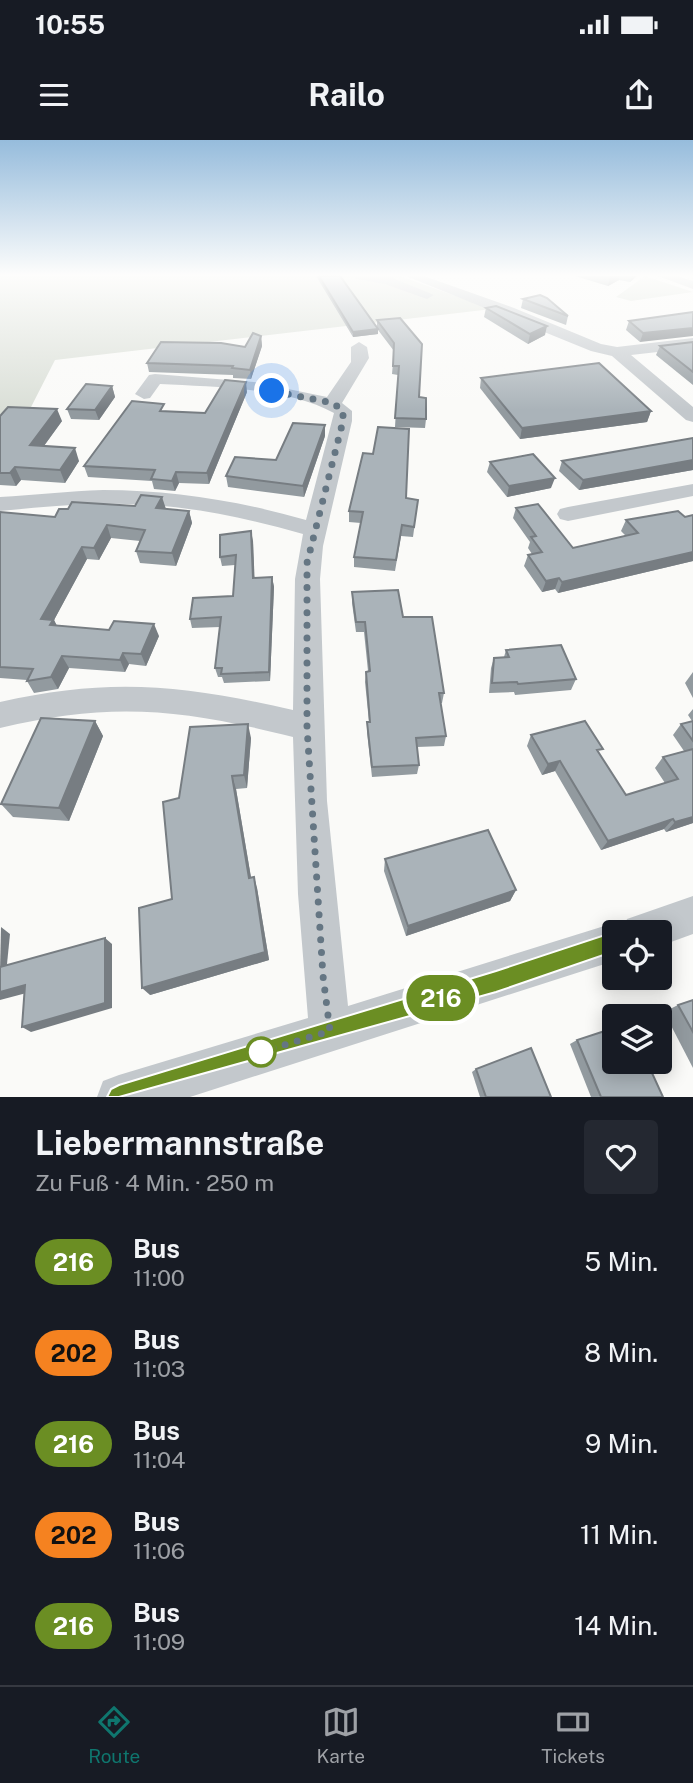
<!DOCTYPE html>
<html lang="de">
<meta charset="utf-8">
<style>
:root{--surface:#171b24;--page:#242831;--text:#f1f3f6;--muted:#9ea1a6;--line:#363941;--accent:#0f766e}
body{margin:0;font-family:"Public Sans",sans-serif;background:var(--page);color:var(--text);height:100vh;display:flex;flex-direction:column;font-size:26px;white-space:nowrap}
*{box-sizing:border-box;margin:0}
p{font-size:23px;color:var(--muted)}
.icon{flex:none;width:38px;height:38px;fill:none;stroke:currentColor;stroke-width:2;stroke-linecap:round;stroke-linejoin:round}
.map{position:relative;height:957px;overflow:hidden}
.drawer{display:flex;flex-direction:column;background:var(--surface);flex:1}
.drawer>*{flex:none}
.badge{padding:0 14px;border-radius:23px;font-size:24px;line-height:46px}
.fabs{position:absolute;left:602px;top:780px;display:grid;gap:14px}
.fabs a{display:grid;place-items:center;width:70px;height:70px;border-radius:7px;background:var(--surface);box-shadow:0 4px 18px #0003;font-size:35px}
.you{position:absolute;width:35px;height:35px;margin:-18px;border:5px solid #fff;border-radius:50%;background:#1a73e8;box-shadow:0 0 0 10px #1a73e833}
.map>.badge{position:absolute;translate:-50% -50%;box-shadow:0 0 0 4px #fff}
.round{display:grid;place-items:center;flex:none;width:74px;height:74px;border-radius:7px;background:var(--page)}
.summary{display:flex;align-items:center;justify-content:space-between;height:119px;padding:0 35px}
h1{font-size:33px;font-weight:700;line-height:52px}
ul{padding:0;list-style:none}
li{display:flex;align-items:center;gap:21px;height:91px;padding:0 35px}
li div{flex:1}
li b{display:block;font-size:26px}
li em{font-style:normal}
li .badge{min-width:77px;font-weight:700;text-align:center}
.status{display:flex;justify-content:space-between;align-items:center;height:49px;padding:0 35px;background:var(--surface);direction:ltr}
.status svg{height:19px;fill:currentColor}
header{display:flex;justify-content:space-between;align-items:center;height:91px;padding:0 35px;background:var(--surface);font-size:32px;font-weight:700}
.dock{display:flex;justify-content:space-around;align-items:center;height:98px;border-top:2px solid var(--line);background:var(--surface);font-size:19px;color:var(--muted)}
.dock a{display:grid;justify-items:center;gap:4px}
.dock .active{color:var(--accent)}
.map>svg:first-child{display:block}
.green{fill:#dadfd7}
.lines{fill:none;stroke-linecap:round;stroke-linejoin:round}
.minor{fill:#c3c8cc;fill-rule:evenodd}
.wall{fill:#929a9f}
.shaded-wall{fill:#777d82}
.building{fill:#aab3b9;stroke:#777d82;stroke-width:2}
.line{fill:#6b8e23;stroke:#fff;stroke-width:2}
.walk{stroke:#657683;stroke-width:7;stroke-dasharray:0 12.6}
.stop-dot{fill:#fff;stroke:#6b8e23;stroke-width:3.5}
</style>
<div class="status"><b>10:55</b><svg viewBox="0 0 49 12"><path d="M0 12V9h3v3zM5 12V6h3v6zM10 12V3h3v9zM15 12V0h3v12zM26 1h20v11H26zM47 4h2v5h-2z"/></svg></div>
<header><svg class="icon" aria-label="menu" viewBox="0 0 24 24"><path d="M4 6h16M4 12h16M4 18h16"/></svg>Railo<svg class="icon" aria-label="share" viewBox="0 0 24 24"><path d="M12 15V3M7 8l5-5 5 5M5 13v7h14v-7"/></svg></header>
<div class="map">
<svg width="693" height="957" viewBox="0 0 693 957">
<rect width="100%" height="100%" fill="#fafaf8"/>
<g class="green">
<polygon points="0,136 400,136 492,169 55,220 29,271 0,274"/>
<polygon points="645,136 693,152 631,161 616,157"/>
</g>
<g class="lines">
<g class="minor">
<polygon points="355,136 388,136 434,155 427,159 385,144 356,139"/>
<polygon points="406,136 424,136 514,168 601,204 617,207 693,198 693,208 631,215 693,267 693,282 686,280 612,216 591,211"/>
<polygon points="658,136 677,136 693,141 693,149"/>
<path d="M 359,202 L 367,207 L 369,218 L 342,263 L 352,271 L 352,281 L 323,406 L 320,439 L 327,661 L 348,866 L 614,783 L 624,787 L 627,779 L 693,756 L 693,794 L 660,806 L 660,793 L 614,793 L 614,821 L 190,957 L 97,957 L 103,941 L 119,935 L 308,878 L 298,754 L 293,597 C 182,569 112,561 0,588 L 0,562 C 111,537 183,545 293,570 L 295,439 L 303,394 C 237,375 170,362 102,364 C 68,364 34,368 0,371 L 0,357 C 34,355 69,351 103,350 C 172,350 240,361 306,380 L 334,273 C 287,247 213,247 160,244 L 150,258 L 144,259 L 135,254 L 149,235 L 155,234 L 254,242 L 327,257 L 351,222 L 351,207 Z"/>
<polygon points="693,344 693,356 568,381 560,379 557,374 560,369 568,367"/>
</g>
</g>
<g class="wall">
<polygon points="316,136 340,136 377,187 377,180 400,178 419,257 426,279 425,288 395,287 398,235 392,234 394,211 378,190 378,194 353,197"/>
<polygon points="575,136 637,136 630,142 619,140 608,146"/>
<polygon points="523,159 568,176 566,185 521,168"/>
<polygon points="486,168 545,195 528,204 484,177"/>
<polygon points="693,172 640,202 626,190 629,181"/>
<polygon points="261,196 262,206 251,239 233,238 233,235 149,232 147,223 245,207"/>
<polygon points="693,202 693,245 656,215 660,206"/>
<polygon points="481,238 651,271 647,282 520,299 480,248"/>
<polygon points="112,246 115,257 99,280 71,279 67,269"/>
<polygon points="247,252 209,344 179,343 175,351 154,349 152,341 88,337 84,326 166,271 205,273"/>
<polygon points="0,276 62,281 44,306 79,321 65,343 21,340 16,346 0,345"/>
<polygon points="325,296 304,357 228,347 226,336 276,320"/>
<polygon points="693,298 693,330 579,350 559,331 562,321"/>
<polygon points="490,322 551,348 507,357 487,332"/>
<polygon points="406,358 418,360 413,397 401,396 395,431 354,427 354,417 361,383 349,382 349,371"/>
<polygon points="516,368 573,408 626,396 621,391 626,380 685,377 693,375 693,421 558,453 555,449 542,452 524,426 528,415 532,414 528,408 530,402 513,378"/>
<polygon points="166,369 189,371 192,383 176,426 140,423 136,411 140,401 111,398 99,420 87,419 54,480 57,486 159,496 146,526 129,524 125,532 69,528 58,549 34,553 27,541 27,540 0,538 0,372 55,377"/>
<polygon points="253,401 254,438 272,437 274,447 270,541 224,543 222,537 218,537 215,528 220,487 192,488 190,479 233,456 235,425 222,426 220,417"/>
<polygon points="352,452 403,477 444,553 442,563 440,563 446,596 444,606 417,607 419,625 417,634 372,637 367,592 367,582 369,582 365,542 366,532 368,531 364,492 356,492 352,463"/>
<polygon points="506,510 576,539 571,550 515,555 514,552 489,553 491,528 494,518 504,517"/>
<polygon points="693,532 693,558 685,543"/>
<polygon points="693,569 693,683 666,692 664,689 601,710 555,631 542,635 527,606 531,595 599,615 626,655 665,643 655,628 663,617 684,611 673,595 681,584 692,581 688,575"/>
<polygon points="95,581 103,596 69,681 13,677 1,664"/>
<polygon points="251,598 247,648 236,649 251,738 257,748 269,820 150,855 172,759 179,658"/>
<polygon points="385,719 516,750 510,761 406,796 384,731"/>
<polygon points="693,860 693,928 664,872 678,865"/>
<polygon points="577,900 663,957 591,957 570,904"/>
<polygon points="476,929 551,957 480,957 472,932"/>
</g>
<g class="shaded-wall">
<polygon points="613,136 620,136 619,140 608,146 610,137"/>
<polygon points="632,136 637,136 630,142"/>
<polygon points="547,186 545,195 528,204 530,194"/>
<polygon points="693,188 693,196 640,202 643,193"/>
<polygon points="378,189 378,194 353,197 353,192"/>
<polygon points="261,196 262,206 251,239 250,230"/>
<polygon points="246,242 247,252 209,344 207,333"/>
<polygon points="112,246 115,257 99,280 95,270"/>
<polygon points="57,269 62,281 35,318 30,305"/>
<polygon points="651,271 647,282 520,299 522,288"/>
<polygon points="325,285 325,296 304,357 303,346"/>
<polygon points="75,308 79,321 65,343 60,330"/>
<polygon points="693,320 693,330 579,350 583,340"/>
<polygon points="15,327 21,340 16,346 10,333"/>
<polygon points="176,332 179,343 175,351 172,341"/>
<polygon points="555,338 551,348 507,357 509,346"/>
<polygon points="162,357 166,369 156,368"/>
<polygon points="189,371 192,383 176,426 172,413"/>
<polygon points="107,385 111,398 99,420 94,408"/>
<polygon points="251,391 253,401 255,448 253,438"/>
<polygon points="82,407 87,419 54,480 60,492 41,479"/>
<polygon points="693,412 693,421 558,453 562,442"/>
<polygon points="272,437 274,447 270,541 269,532"/>
<polygon points="559,438 555,449 542,452 546,441"/>
<polygon points="154,484 159,496 146,526 141,514"/>
<polygon points="123,513 129,524 125,532 120,520"/>
<polygon points="62,516 69,528 58,549 51,537"/>
<polygon points="95,581 103,596 69,681 59,668"/>
<polygon points="248,584 251,598 247,648 244,635"/>
<polygon points="560,621 555,631 542,635 548,624"/>
<polygon points="232,636 236,649 253,749 249,738"/>
<polygon points="693,677 693,683 666,692 675,682"/>
<polygon points="673,679 664,689 601,710 608,701"/>
<polygon points="254,737 257,748 269,820 150,855 142,848"/>
<polygon points="516,750 510,761 406,796 408,786"/>
<polygon points="1,787 10,794 6,834 0,831"/>
<polygon points="105,798 112,804 112,868 31,892 22,887"/>
<polygon points="25,845 34,851 0,860 0,852"/>
</g>
<g class="building">
<polygon points="319,136 340,136 378,189 353,192"/>
<polygon points="540,155 547,158 568,176 523,159"/>
<polygon points="496,166 547,186 530,194 486,168"/>
<polygon points="693,172 693,188 643,193 629,181"/>
<polygon points="400,178 422,204 419,257 426,258 426,279 395,278 399,226 393,226 394,203 377,180"/>
<polygon points="253,193 261,196 250,230 232,228 233,226 147,223 161,202 221,203 245,207"/>
<polygon points="693,202 693,232 660,206"/>
<polygon points="599,223 651,271 522,288 481,238"/>
<polygon points="225,240 246,242 207,333 176,332 172,341 151,339 155,330 84,326 132,261 164,264 160,271 205,273"/>
<polygon points="86,244 112,246 95,270 67,269"/>
<polygon points="8,267 57,269 30,305 75,308 60,330 15,327 10,333 0,333 0,276"/>
<polygon points="293,283 325,285 303,346 226,336 235,317 276,320"/>
<polygon points="378,287 409,289 406,358 418,360 414,387 402,385 396,420 354,417 363,372 349,371 363,313 373,314"/>
<polygon points="693,298 693,320 583,340 562,321"/>
<polygon points="533,314 555,338 509,346 490,322"/>
<polygon points="141,355 162,357 156,368 189,371 172,413 136,411 145,390 107,385 94,408 82,407 41,479 53,480 50,485 109,490 114,481 154,484 141,514 123,513 120,520 62,516 51,537 27,541 33,529 0,527 0,372 55,377 59,369 68,369 72,362 135,366"/>
<polygon points="538,364 573,408 638,393 626,380 678,371 685,377 693,375 693,412 562,442 559,438 546,441 528,415 542,412 531,397 536,396 516,368"/>
<polygon points="251,391 253,438 272,437 269,532 221,534 222,528 215,528 221,477 190,479 193,458 233,456 236,415 220,417 220,395"/>
<polygon points="398,450 403,477 432,477 444,553 439,553 446,596 416,598 419,625 372,627 367,582 370,582 366,532 370,531 365,482 356,482 352,452"/>
<polygon points="561,505 576,539 518,544 517,542 492,543 494,518 509,517 506,510"/>
<polygon points="41,578 95,581 59,668 1,664"/>
<polygon points="585,581 603,609 597,610 626,655 678,639 663,617 693,609 693,677 675,682 673,679 608,701 560,621 548,624 531,595"/>
<polygon points="693,581 693,601 681,584"/>
<polygon points="248,584 244,635 232,636 249,738 254,737 265,812 142,848 139,768 172,759 163,662 179,658 190,587"/>
<polygon points="488,690 516,750 408,786 385,719"/>
<polygon points="105,798 105,863 22,887 25,845 0,852 0,827"/>
<polygon points="693,860 693,892 678,865"/>
<polygon points="614,888 614,922 647,922 663,957 601,957 577,900"/>
<polygon points="531,908 551,957 486,957 476,929"/>
</g>
<linearGradient id="sky" x2="0" y2="1"><stop stop-color="#96bcdc"/><stop offset="0.5" stop-color="#fdfdfc"/><stop offset="1" stop-color="#fdfdfc" stop-opacity="0"/></linearGradient>
<rect width="693" height="270" fill="url(#sky)"/>
<polygon class="line" points="614,792 621,795 624,802 621,809 496,852 119,957 107,957 111,949 119,945 496,831"/>
<g class="lines">
<polyline class="walk" points="261,912 330,891 323,836 307,587 307,423 343,281 343,271 333,263 272,251"/>
</g>
<circle class="stop-dot" cx="261" cy="912" r="14"/>
</svg>
<div class="fabs">
<a><svg class="icon" aria-label="locate" viewBox="0 0 24 24"><circle cx="12" cy="12" r="6"/><path d="M12 2v4M12 18v4M2 12h4M18 12h4"/></svg></a>
<a><svg class="icon" aria-label="layers" viewBox="0 0 24 24"><path d="M12 4l9 5-9 5-9-5zM3 14l9 5 9-5"/></svg></a>
</div>
<div class="you" style="left:272px;top:251px"></div>
<b class="badge" style="left:441px;top:858px;background:#6b8e23;color:#fff">216</b>
</div>
<section class="drawer">
<div class="summary"><div><h1>Liebermannstraße</h1><p>Zu Fuß · 4 Min. · 250 m</p></div><a class="round"><svg class="icon" aria-label="heart" viewBox="0 0 24 24"><path d="M12 20l-8-8c-3-5 5-10 8-4 3-6 11-1 8 4z"/></svg></a></div>
<ul>
<li><span class="badge" style="background:#6b8e23;color:#fff">216</span><div><b>Bus</b><p>11:00</p></div><em>5 Min.</em></li>
<li><span class="badge" style="background:#f58220;color:#111">202</span><div><b>Bus</b><p>11:03</p></div><em>8 Min.</em></li>
<li><span class="badge" style="background:#6b8e23;color:#fff">216</span><div><b>Bus</b><p>11:04</p></div><em>9 Min.</em></li>
<li><span class="badge" style="background:#f58220;color:#111">202</span><div><b>Bus</b><p>11:06</p></div><em>11 Min.</em></li>
<li><span class="badge" style="background:#6b8e23;color:#fff">216</span><div><b>Bus</b><p>11:09</p></div><em>14 Min.</em></li>
</ul>
</section>
<nav class="dock">
<a class="active"><svg class="icon" aria-label="directions" viewBox="0 0 24 24"><path d="M12 3l9 9-9 9-9-9zM9 14v-3h6M13 9l2 2-2 2"/></svg>Route</a>
<a><svg class="icon" aria-label="map" viewBox="0 0 24 24"><path d="M3 6l6-2 6 2 6-2v14l-6 2-6-2-6 2zM9 4v14M15 6v14"/></svg>Karte</a>
<a><svg class="icon" aria-label="tickets" viewBox="0 0 24 24"><path d="M3 7h18v10H3zM15 7v10"/></svg>Tickets</a>
</nav>
